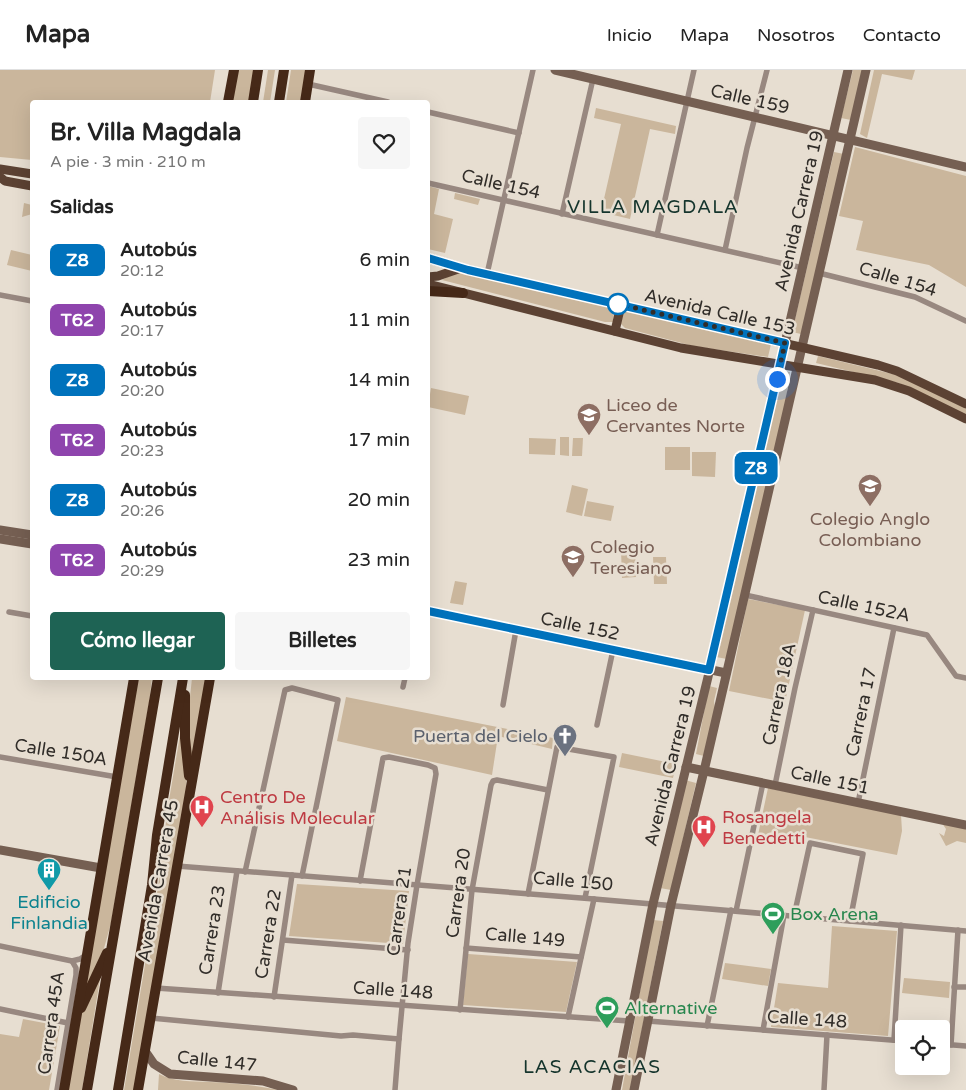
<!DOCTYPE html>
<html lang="es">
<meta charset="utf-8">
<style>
:root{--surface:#fff;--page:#f6f6f6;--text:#222;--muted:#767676;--line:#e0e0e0;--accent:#1e6354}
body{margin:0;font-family:"Varela Round",sans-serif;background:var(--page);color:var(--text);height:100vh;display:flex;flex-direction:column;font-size:19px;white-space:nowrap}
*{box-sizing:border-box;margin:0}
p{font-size:16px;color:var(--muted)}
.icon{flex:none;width:28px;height:28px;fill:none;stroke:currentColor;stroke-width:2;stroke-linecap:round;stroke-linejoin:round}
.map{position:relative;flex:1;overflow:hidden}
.details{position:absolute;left:30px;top:30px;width:400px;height:580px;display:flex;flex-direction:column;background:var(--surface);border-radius:5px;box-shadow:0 5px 20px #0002}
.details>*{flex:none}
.badge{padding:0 10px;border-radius:8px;font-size:18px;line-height:32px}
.tools{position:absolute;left:895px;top:950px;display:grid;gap:10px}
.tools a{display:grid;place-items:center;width:55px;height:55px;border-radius:5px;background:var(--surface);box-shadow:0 5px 20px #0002;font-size:25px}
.you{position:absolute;width:25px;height:25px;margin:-12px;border:4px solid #fff;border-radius:50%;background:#1a73e8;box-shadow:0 0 0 8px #1a73e833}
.map>.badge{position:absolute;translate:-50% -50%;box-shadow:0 0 0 2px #fff}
h2{padding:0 20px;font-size:19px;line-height:45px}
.round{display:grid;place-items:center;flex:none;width:52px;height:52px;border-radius:5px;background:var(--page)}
.head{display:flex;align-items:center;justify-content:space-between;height:85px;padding:0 20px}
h1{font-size:24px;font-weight:700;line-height:38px}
.primary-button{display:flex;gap:10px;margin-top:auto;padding:10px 20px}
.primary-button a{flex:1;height:58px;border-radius:5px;background:var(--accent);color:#fff;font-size:20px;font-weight:700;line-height:58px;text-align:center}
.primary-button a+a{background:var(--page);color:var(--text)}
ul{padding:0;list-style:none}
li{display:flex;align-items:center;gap:15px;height:60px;padding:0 20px}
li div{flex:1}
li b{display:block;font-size:19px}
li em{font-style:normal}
li .badge{min-width:55px;font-weight:700;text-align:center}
header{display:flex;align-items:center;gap:30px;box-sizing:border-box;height:70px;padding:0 25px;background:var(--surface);border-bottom:1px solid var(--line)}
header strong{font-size:24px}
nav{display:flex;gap:28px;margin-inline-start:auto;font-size:18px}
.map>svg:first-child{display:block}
.green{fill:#cab69c}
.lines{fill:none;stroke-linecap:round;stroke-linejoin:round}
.street{stroke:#988880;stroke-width:5.5}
.secondary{stroke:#755f52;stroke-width:9}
.primary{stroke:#5c4233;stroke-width:9}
.highway{stroke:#462918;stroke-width:10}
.line-casing{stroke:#fff;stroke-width:11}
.line{stroke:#0072bc;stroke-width:8}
.walk{stroke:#312d29;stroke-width:5;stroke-dasharray:0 9}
.stop-dot{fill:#fff;stroke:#0072bc;stroke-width:2.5}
.labels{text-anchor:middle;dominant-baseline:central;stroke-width:5;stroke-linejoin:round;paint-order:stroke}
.street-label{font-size:18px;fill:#312d29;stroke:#e7ded1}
.education-label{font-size:18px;fill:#785e54;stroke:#e7ded1;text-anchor:start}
.worship-label{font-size:18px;fill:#5b616d;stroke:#e7ded1;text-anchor:end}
.health-label{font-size:18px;fill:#be3a42;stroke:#e7ded1;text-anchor:start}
.culture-label{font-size:18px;fill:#0d838f;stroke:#e7ded1}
.leisure-label{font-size:18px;fill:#27864d;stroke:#e7ded1;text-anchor:start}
.neighbourhood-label{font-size:19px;letter-spacing:1px;fill:#14342c;stroke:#e7ded1}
</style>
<header>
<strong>Mapa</strong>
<nav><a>Inicio</a><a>Mapa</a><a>Nosotros</a><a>Contacto</a></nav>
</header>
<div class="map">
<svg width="966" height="1020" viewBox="0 0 966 1020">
<rect width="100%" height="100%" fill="#e7ded1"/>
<g class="green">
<polygon points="0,0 215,0 210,32 32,32 32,90 0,87"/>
<polygon points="237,0 254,0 249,32 232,32"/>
<polygon points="268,0 275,0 270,32 263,32"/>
<polygon points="291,0 307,0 301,32 286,32"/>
<polygon points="853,0 862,0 851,50 841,48"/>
<polygon points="874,0 915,0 912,10 882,4 867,68 860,64"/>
<polygon points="596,38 676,56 675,64 650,59 630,149 601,142 621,54 594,48"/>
<polygon points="855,77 966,106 966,217 929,195 856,180 863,151 839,146"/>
<polygon points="834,82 844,84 801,264 792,262"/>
<polygon points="428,116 439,119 434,144 453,149 445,183 428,179"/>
<polygon points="455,123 480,129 478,135 454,129"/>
<polygon points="24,133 32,135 32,144 22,147"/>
<polygon points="11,180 32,185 32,201 7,195"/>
<polygon points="457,202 610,237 614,241 613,252 605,252 442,210"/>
<polygon points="625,241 771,274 768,287 693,276 625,258 620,253 622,243"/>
<polygon points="818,286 901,306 966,337 966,346 899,313 816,293"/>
<polygon points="783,301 790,302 785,336 727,589 716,587"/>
<polygon points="431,318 469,326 465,345 428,337"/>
<polygon points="560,367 569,367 569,386 560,385"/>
<polygon points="529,368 556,369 555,385 529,384"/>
<polygon points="573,368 583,368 582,386 572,386"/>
<rect x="665" y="377" width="25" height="23"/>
<polygon points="692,382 716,382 715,407 692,406"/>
<polygon points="572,415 588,419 582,446 566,442"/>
<polygon points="587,431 614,436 611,451 584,446"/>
<polygon points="635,479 636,507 622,508 621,480"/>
<polygon points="653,487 666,487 667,514 654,514"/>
<polygon points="455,511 467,513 463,535 450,533"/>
<polygon points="748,529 805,540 785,632 729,621"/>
<polygon points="137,608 152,608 149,633 111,853 103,882 82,928"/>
<polygon points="192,608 206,608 190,697 188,646"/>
<polygon points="709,616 717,618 714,631 715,638 704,686 696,684"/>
<polygon points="346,627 553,668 552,679 498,666 492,705 337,671"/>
<path d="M 180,665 C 187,684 187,706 186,725 L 135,1020 L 124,1020 L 158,817 L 168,736 Z"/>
<polygon points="622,683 676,694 673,708 619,697"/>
<polygon points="685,710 696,713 671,820 660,818"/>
<polygon points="768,718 901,745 902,761 897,785 805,767 804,774 758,765"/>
<polygon points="942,753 966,758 966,773 957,771 946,776 939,763 944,766 946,759"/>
<polygon points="297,814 409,821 403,874 289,866"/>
<polygon points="653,850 663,851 630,1020 622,1020"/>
<polygon points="832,856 897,861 888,966 771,957 778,913 828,918"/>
<polygon points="468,884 577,892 566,942 463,935"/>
<polygon points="725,893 771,899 768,916 722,909"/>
<polygon points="101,903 82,1020 68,1020 78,951"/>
<polygon points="904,908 950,912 949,928 902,923"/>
<polygon points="23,949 60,956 49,1020 0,1020 0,964 19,967"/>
<path d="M 159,1004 C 173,1012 193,1011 209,1012 C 233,1013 256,1015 279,1020 L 158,1020 Z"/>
</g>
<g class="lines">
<g class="street">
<polyline points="308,14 388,32"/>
<polyline points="428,42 519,63"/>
<polyline points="428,113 803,198"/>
<polyline points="562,144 593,9"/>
<polyline points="657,165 694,0"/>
<polyline points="725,180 747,78 767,0"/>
<polyline points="819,203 915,227 966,251"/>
<polyline points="487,204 533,0"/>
<polyline points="0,225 32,231"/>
<polyline points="745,525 927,565 956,606 966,608"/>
<polyline points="9,542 32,546"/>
<polyline points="403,617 405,608"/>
<polyline points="503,635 516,560"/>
<polyline points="597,655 613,580"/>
<polyline points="0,687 117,707"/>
<polyline points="775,715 795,618 813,540"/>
<polyline points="858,733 894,558"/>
<polyline points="177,796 594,829 966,861"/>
<polyline points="245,802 285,620 292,618 338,630 302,806"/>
<polyline points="360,811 383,688 389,687 428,695 435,698 436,704 417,815 408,873 399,969 395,1020"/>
<polyline points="528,824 557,677 614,687 585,828"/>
<polyline points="736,841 763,713"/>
<polyline points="794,846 810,773 863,784 850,851"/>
<polyline points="283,870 408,880"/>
<polyline points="0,876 72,891 80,889 86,885"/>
<polyline points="466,878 581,887"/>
<polyline points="954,917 966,917"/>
<polyline points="156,918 629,951"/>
<polyline points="218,923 237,801"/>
<polyline points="274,927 292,805"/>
<polyline points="0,939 68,953"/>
<polyline points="460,940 472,820 491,715 493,711 497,710 548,720"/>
<polyline points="568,947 594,829"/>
<polyline points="151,948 341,966 353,965 399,969"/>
<polyline points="648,951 904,971"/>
<polyline points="707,956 731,840"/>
<polyline points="763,960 784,845"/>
<polyline points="894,970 901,855"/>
<polyline points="941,974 966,976"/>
<polyline points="951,975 958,860"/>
<polyline points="57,1020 76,905 76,898 72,891"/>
<polyline points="824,1020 827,965"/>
</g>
<g class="secondary">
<polyline points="555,0 966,97"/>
<polyline points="0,460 32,465"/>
<polyline points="0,469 32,474"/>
<polyline points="428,541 726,603"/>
<polyline points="686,697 966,755"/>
<polyline points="0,780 101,798"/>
<polyline points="145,981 154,994 170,1004 263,1011 293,1020"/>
<polyline points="616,1020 653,834 708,607 848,0"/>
<polyline points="634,1020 671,835 704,701 866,0"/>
</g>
<g class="primary">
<polyline points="0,99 32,104"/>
<polyline points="0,107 5,111 32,116"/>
<polyline points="456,197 878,295 897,301 966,334"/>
<polyline points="428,207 438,206 461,198"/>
<polyline points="428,214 681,278 875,310 909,321 966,349"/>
<polyline points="615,261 621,235"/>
</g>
<g class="highway">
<polyline points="228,32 234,0"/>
<polyline points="253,32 258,0"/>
<polyline points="279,32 284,0"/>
<polyline points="305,32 310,0"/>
<polyline points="428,188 461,198"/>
<polyline points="428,221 463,223"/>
<polyline points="185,625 185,668 189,706"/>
<polyline points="81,938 107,883"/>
<polyline points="64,1020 134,608"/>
<polyline points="87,1020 158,608"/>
<polyline points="118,1020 152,815 157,765 183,608"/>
<polyline points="138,1020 210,608"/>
</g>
</g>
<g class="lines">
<defs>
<polyline id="line" points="428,188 468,200 785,273 709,600 428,541"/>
</defs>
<use href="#line" class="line-casing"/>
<use href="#line" class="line"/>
<polyline class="walk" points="618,234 785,273 777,309"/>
</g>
<defs>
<symbol id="school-pin" viewBox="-11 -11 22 30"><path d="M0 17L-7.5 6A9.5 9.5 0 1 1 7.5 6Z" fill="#8d6e63" stroke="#e7ded1"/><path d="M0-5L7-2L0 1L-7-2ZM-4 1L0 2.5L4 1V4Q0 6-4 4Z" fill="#fff"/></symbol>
<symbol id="church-pin" viewBox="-11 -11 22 30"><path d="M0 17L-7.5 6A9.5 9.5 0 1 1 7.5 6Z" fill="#6b7280" stroke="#e7ded1"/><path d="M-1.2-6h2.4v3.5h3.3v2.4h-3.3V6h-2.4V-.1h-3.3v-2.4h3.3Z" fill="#fff"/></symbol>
<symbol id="hospital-pin" viewBox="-11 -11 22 30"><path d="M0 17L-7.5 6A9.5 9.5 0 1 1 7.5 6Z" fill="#e0444e" stroke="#e7ded1"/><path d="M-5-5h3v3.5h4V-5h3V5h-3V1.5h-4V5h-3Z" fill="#fff"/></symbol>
<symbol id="building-pin" viewBox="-11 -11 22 30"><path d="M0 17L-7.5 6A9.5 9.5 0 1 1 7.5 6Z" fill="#0f9aa8" stroke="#e7ded1"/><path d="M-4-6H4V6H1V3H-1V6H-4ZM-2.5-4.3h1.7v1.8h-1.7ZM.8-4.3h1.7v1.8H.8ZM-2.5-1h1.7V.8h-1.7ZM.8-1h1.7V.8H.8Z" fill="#fff"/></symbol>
<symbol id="stadium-pin" viewBox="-11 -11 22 30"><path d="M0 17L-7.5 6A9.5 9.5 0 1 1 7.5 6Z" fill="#2e9e5b" stroke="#e7ded1"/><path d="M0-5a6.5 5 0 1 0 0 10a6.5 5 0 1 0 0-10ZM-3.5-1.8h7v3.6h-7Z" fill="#fff"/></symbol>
</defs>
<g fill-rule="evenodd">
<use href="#school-pin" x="575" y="331" width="28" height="38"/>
<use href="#school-pin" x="856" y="402" width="28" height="38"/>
<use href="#school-pin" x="559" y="473" width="28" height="38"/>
<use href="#church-pin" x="551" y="652" width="28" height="38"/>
<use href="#hospital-pin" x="188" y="723" width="28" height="38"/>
<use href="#hospital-pin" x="690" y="743" width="28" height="38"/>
<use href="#building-pin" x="35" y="786" width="28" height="38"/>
<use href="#stadium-pin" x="759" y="830" width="28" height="38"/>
<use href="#stadium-pin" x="593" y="924" width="28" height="38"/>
</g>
<circle class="stop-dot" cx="618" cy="234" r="10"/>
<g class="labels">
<g class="street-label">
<text transform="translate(750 29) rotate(13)">Calle 159</text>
<text transform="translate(501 114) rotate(13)">Calle 154</text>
<text transform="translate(799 141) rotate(-77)">Avenida Carrera 19</text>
<text transform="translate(898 209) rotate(17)">Calle 154</text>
<text transform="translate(720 242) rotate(13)">Avenida Calle 153</text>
<text transform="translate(864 536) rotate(12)">Calle 152A</text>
<text transform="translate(580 556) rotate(12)">Calle 152</text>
<text transform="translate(779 624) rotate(-78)">Carrera 18A</text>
<text transform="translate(861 642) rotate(-78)">Carrera 17</text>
<text transform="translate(61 682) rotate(9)">Calle 150A</text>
<text transform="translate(670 696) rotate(-76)">Avenida Carrera 19</text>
<text transform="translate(830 710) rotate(12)">Calle 151</text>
<text transform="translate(158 811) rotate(-80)">Avenida Carrera 45</text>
<text transform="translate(573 811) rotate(5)">Calle 150</text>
<text transform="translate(458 823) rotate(-82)">Carrera 20</text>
<text transform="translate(399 841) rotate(-82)">Carrera 21</text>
<text transform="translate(212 860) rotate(-81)">Carrera 23</text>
<text transform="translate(268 864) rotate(-81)">Carrera 22</text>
<text transform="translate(525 867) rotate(5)">Calle 149</text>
<text transform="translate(393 920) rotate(4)">Calle 148</text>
<text transform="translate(807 949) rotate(4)">Calle 148</text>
<text transform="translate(51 953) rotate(-82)">Carrera 45A</text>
<text transform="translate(217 991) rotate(6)">Calle 147</text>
</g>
<g class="education-label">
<text x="606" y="335">Liceo de<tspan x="606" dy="21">Cervantes Norte</tspan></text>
<text x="870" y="449" text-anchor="middle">Colegio Anglo<tspan x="870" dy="21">Colombiano</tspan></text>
<text x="590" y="477">Colegio<tspan x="590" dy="21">Teresiano</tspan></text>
</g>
<g class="worship-label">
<text x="548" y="666">Puerta del Cielo</text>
</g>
<g class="health-label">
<text x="220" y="727">Centro De<tspan x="220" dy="21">Análisis Molecular</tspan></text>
<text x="722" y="747">Rosangela<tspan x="722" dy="21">Benedetti</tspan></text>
</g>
<g class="culture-label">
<text x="49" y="832">Edificio<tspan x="49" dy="21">Finlandia</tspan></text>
</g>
<g class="leisure-label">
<text x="790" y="844">Box Arena</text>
<text x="624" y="938">Alternative</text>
</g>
<g class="neighbourhood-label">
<text x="653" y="137">VILLA MAGDALA</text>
<text x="592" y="997">LAS ACACIAS</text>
</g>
</g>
</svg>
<div class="tools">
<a><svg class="icon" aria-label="locate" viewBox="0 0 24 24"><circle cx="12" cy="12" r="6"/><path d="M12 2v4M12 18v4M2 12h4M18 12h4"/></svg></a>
</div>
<div class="you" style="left:777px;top:309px"></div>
<b class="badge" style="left:756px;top:398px;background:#0072bc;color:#fff">Z8</b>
<section class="details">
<div class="head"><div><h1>Br. Villa Magdala</h1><p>A pie · 3 min · 210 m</p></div><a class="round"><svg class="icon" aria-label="heart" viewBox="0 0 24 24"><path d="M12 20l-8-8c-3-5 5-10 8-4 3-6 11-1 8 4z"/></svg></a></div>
<h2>Salidas</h2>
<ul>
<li><span class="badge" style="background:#0072bc;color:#fff">Z8</span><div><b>Autobús</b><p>20:12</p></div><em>6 min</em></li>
<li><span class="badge" style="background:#8e44ad;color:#fff">T62</span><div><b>Autobús</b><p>20:17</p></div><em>11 min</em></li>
<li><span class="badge" style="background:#0072bc;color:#fff">Z8</span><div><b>Autobús</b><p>20:20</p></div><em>14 min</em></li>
<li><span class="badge" style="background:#8e44ad;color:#fff">T62</span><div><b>Autobús</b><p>20:23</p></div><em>17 min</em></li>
<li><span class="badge" style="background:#0072bc;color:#fff">Z8</span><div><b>Autobús</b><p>20:26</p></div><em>20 min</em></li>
<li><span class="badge" style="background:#8e44ad;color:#fff">T62</span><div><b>Autobús</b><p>20:29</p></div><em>23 min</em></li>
</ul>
<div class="primary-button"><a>Cómo llegar</a><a>Billetes</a></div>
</section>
</div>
